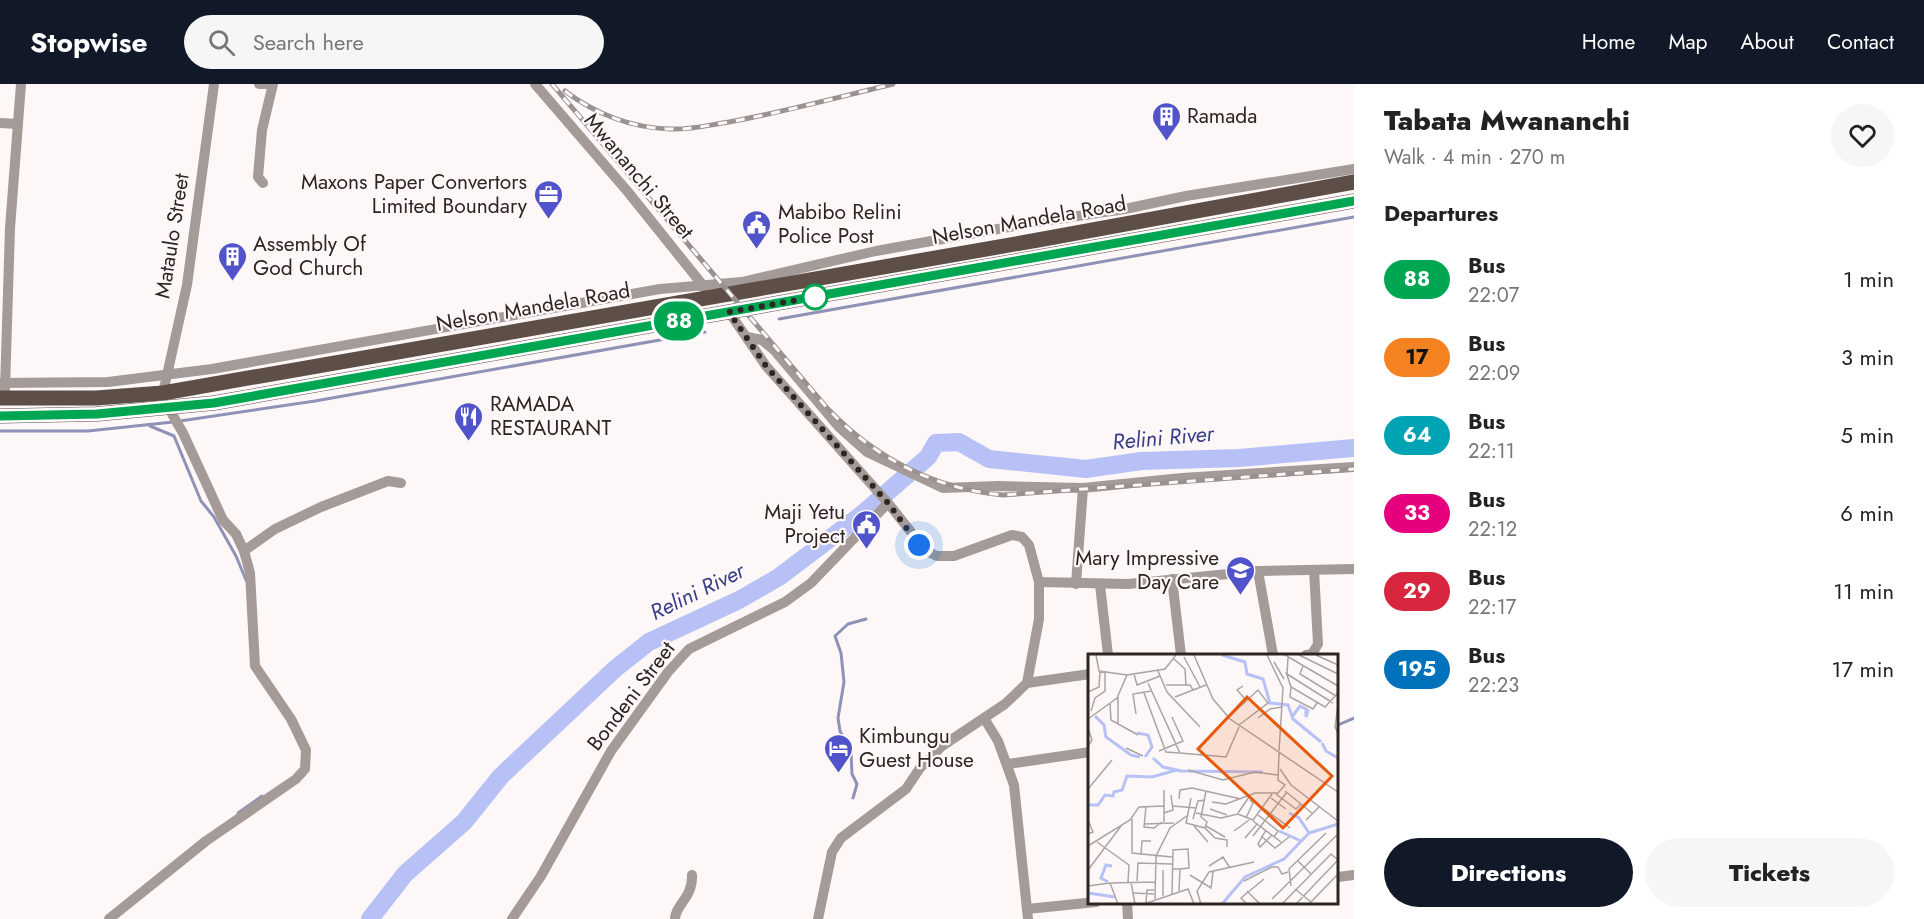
<!DOCTYPE html>
<meta charset="utf-8">
<style>
:root{--surface:#fff;--page:#f6f6f6;--text:#222;--muted:#767676;--accent:#111827}
body{margin:0;font-family:Jost,sans-serif;background:var(--page);color:var(--text);height:100vh;display:flex;flex-direction:column;font-size:22px;white-space:nowrap}
*{box-sizing:border-box;margin:0}
p{font-size:20px;color:var(--muted)}
.icon{flex:none;width:33px;height:33px;fill:none;stroke:currentColor;stroke-width:2;stroke-linecap:round;stroke-linejoin:round}
.map{position:relative;flex:1;overflow:hidden}
.drawer{display:flex;flex-direction:column;background:var(--surface);width:570px}
.drawer>*{flex:none}
.badge{padding:0 12px;border-radius:20px;font-size:21px;line-height:39px}
.you{position:absolute;width:30px;height:30px;margin:-15px;border:4px solid #fff;border-radius:50%;background:#1a73e8;box-shadow:0 0 0 9px #1a73e833}
.map>.badge{position:absolute;translate:-50% -50%;box-shadow:0 0 0 3px #fff}
h2{padding:0 30px;font-size:22px;line-height:54px}
.round{display:grid;place-items:center;flex:none;width:63px;height:63px;border-radius:32px;background:var(--page)}
.head{display:flex;align-items:center;justify-content:space-between;height:102px;padding:0 30px}
h1{font-size:28px;font-weight:800;line-height:45px}
.button{display:flex;gap:12px;margin-top:auto;padding:12px 30px}
.button a{flex:1;height:69px;border-radius:36px;background:var(--accent);color:#fff;font-size:24px;font-weight:800;line-height:69px;text-align:center}
.button a+a{background:var(--page);color:var(--text)}
ul{padding:0;list-style:none}
li{display:flex;align-items:center;gap:18px;height:78px;padding:0 30px}
li div{flex:1}
li b{display:block;font-size:22px}
li em{font-style:normal}
li .badge{min-width:66px;font-weight:700;text-align:center}
header{display:flex;align-items:center;gap:36px;box-sizing:border-box;height:84px;padding:0 30px;background:var(--accent);color:#fff}
header strong{font-size:28px}
nav{display:flex;gap:33px;margin-inline-start:auto;font-size:21px}
.search{width:420px;height:54px;background:var(--page);display:flex;align-items:center;gap:15px;box-sizing:border-box;padding:0 21px;border-radius:33px;color:var(--muted);font-size:22px}
main{display:flex;flex:1;min-height:0}
.map>svg:first-child{display:block}
.lines{fill:none;stroke-linecap:round;stroke-linejoin:round}
.stream{stroke:#8e92b6;stroke-width:3}
.river{stroke:#b7c1f6;stroke-width:18}
.street{stroke:#a49a97;stroke-width:10}
.primary{stroke:#5e4e48;stroke-width:15}
.rail-casing{stroke:#999291;stroke-width:5}
.rail{stroke:#fdf8f7;stroke-width:3;stroke-dasharray:9;stroke-linecap:butt}
.line-casing{stroke:#fff;stroke-width:14}
.line{stroke:#00a651;stroke-width:9}
.walk{stroke:#2e2522;stroke-width:6;stroke-dasharray:0 10.8}
.stop-dot{fill:#fff;stroke:#00a651;stroke-width:3}
.labels{text-anchor:middle;dominant-baseline:central;stroke-width:4.5;stroke-linejoin:round;paint-order:stroke}
.poi-label{font-size:21px;fill:#2e2522;stroke:#fdf8f7;text-anchor:start}
.street-label{font-size:21px;fill:#2e2522;stroke:#fdf8f7}
.water-label{font-size:22px;font-style:italic;fill:#393e89;stroke:#fdf8f7}
.inset-river{fill:none;stroke:#b7c1f6;stroke-width:3}
.inset-road{fill:none;stroke:#aaa4a2;stroke-width:1.5}
.view{fill:#e8590c;fill-opacity:0.15;stroke:#e8590c;stroke-width:3}
.inset-edge{fill:none;stroke:#2e2522;stroke-width:3}
</style>
<header>
<strong>Stopwise</strong>
<div class="search"><svg class="icon" aria-label="search" viewBox="0 0 24 24"><circle cx="10" cy="10" r="6"/><path d="M15 15l6 6"/></svg>Search here</div>
<nav><a>Home</a><a>Map</a><a>About</a><a>Contact</a></nav>
</header>
<main>
<div class="map">
<svg width="1354" height="835" viewBox="0 0 1354 835">
<rect width="100%" height="100%" fill="#fdf8f7"/>
<g class="lines">
<g class="stream">
<polyline points="779,235 1354,133"/>
<polyline points="180,337 315,317 705,248"/>
<polyline points="150,342 174,352 201,417 214,433 236,472 246,496"/>
<polyline points="0,347 88,347 173,338"/>
<polyline points="1338,641 1354,634"/>
<polyline points="853,714 857,700 852,690 851,669 840,647 838,634 844,598 841,569 835,552 848,540 866,535"/>
<polyline points="238,729 262,712"/>
</g>
<polyline class="river" points="370,835 405,790 464,738 501,692 616,584 649,558 739,516 779,493 861,431 928,373 936,359 959,358 989,375 1086,385 1141,377 1239,374 1354,364"/>
<g class="street">
<polyline points="259,0 266,0"/>
<polyline points="535,0 628,108 705,204"/>
<polyline points="0,39 18,40"/>
<polyline points="263,99 258,93 262,46 273,0"/>
<polyline points="729,228 766,282 888,419 926,467 937,472 954,472 1012,451 1022,453 1029,461 1039,498 1039,535 1027,599 1005,620 942,662 920,684 906,705 841,754 832,768 818,835"/>
<polyline points="747,253 762,256 775,267 839,343 867,368 943,404 998,402 1083,404 1182,394 1354,383"/>
<polyline points="0,299 108,298 212,285 660,205 742,198 876,167 1037,138 1125,125 1186,112 1354,85"/>
<polyline points="5,305 10,144 21,0"/>
<polyline points="163,309 187,201 214,0"/>
<polyline points="244,467 275,445 321,423 388,397 401,399"/>
<polyline points="1258,487 1273,571"/>
<polyline points="1172,495 1181,571"/>
<polyline points="1039,498 1128,500 1258,487 1354,485"/>
<polyline points="1076,500 1083,404"/>
<polyline points="1100,501 1108,571"/>
<polyline points="1306,571 1312,570 1318,560 1314,486"/>
<polyline points="1027,599 1090,590"/>
<polyline points="984,634 998,657 1014,701 1028,835"/>
<polyline points="1008,680 1090,668"/>
<polyline points="1338,793 1354,791"/>
<polyline points="1127,818 1128,835"/>
<polyline points="1027,825 1096,818"/>
<polyline points="109,835 206,757 296,695 305,685 306,666 291,635 255,582 250,489 244,467 236,450 223,436 183,349 168,323"/>
<polyline points="512,835 541,792 611,667 668,588 689,565 785,518 811,499 888,419"/>
<path d="M 675,835 C 675,821 693,814 692,791"/>
</g>
<g class="primary">
<polyline points="0,314 96,314 163,309 1038,156 1354,98"/>
<polyline points="0,332 97,330 214,319 1354,117"/>
</g>
<defs>
<g id="rail">
<path d="M 552,0 L 828,325 C 875,374 935,405 1003,411 L 1354,385"/>
<path d="M 565,7 C 595,30 632,44 670,45 C 690,46 709,41 729,38 C 784,28 839,13 893,0"/>
</g>
</defs>
<use href="#rail" class="rail-casing"/>
<use href="#rail" class="rail"/>
</g>
<g class="lines">
<defs>
<polyline id="line" points="0,332 97,330 214,319 1354,117"/>
</defs>
<use href="#line" class="line-casing"/>
<use href="#line" class="line"/>
<polyline class="walk" points="815,213 729,228 766,282 888,419 919,461"/>
</g>
<defs>
<symbol id="building-pin" viewBox="-11 -11 22 30"><path d="M0 17L-7.5 6A9.5 9.5 0 1 1 7.5 6Z" fill="#5053c9" stroke="#fdf8f7"/><path d="M-4-6H4V6H1V3H-1V6H-4ZM-2.5-4.3h1.7v1.8h-1.7ZM.8-4.3h1.7v1.8H.8ZM-2.5-1h1.7V.8h-1.7ZM.8-1h1.7V.8H.8Z" fill="#fff"/></symbol>
<symbol id="office-pin" viewBox="-11 -11 22 30"><path d="M0 17L-7.5 6A9.5 9.5 0 1 1 7.5 6Z" fill="#5053c9" stroke="#fdf8f7"/><path d="M-6-3h4V-5.5h4V-3h4V5H-6ZM-1-4.5V-3h2v-1.5ZM-6 0V1H6V0Z" fill="#fff"/></symbol>
<symbol id="civic-pin" viewBox="-11 -11 22 30"><path d="M0 17L-7.5 6A9.5 9.5 0 1 1 7.5 6Z" fill="#5053c9" stroke="#fdf8f7"/><path d="M-.6-6.5H3V-4.5H.6V-3L4-1V1h2V6H-6V1h2V-1L-.6-3ZM-1.2 2.5V6h2.4V2.5Z" fill="#fff"/></symbol>
<symbol id="restaurant-pin" viewBox="-11 -11 22 30"><path d="M0 17L-7.5 6A9.5 9.5 0 1 1 7.5 6Z" fill="#5053c9" stroke="#fdf8f7"/><path d="M-5-6h1v4h1v-4h1v4h1v-4h1v5L-1.5 .5V6h-2V.5L-5-1ZM5-6V6H3V1.5H1.5Q1.5-4 5-6Z" fill="#fff"/></symbol>
<symbol id="school-pin" viewBox="-11 -11 22 30"><path d="M0 17L-7.5 6A9.5 9.5 0 1 1 7.5 6Z" fill="#5053c9" stroke="#fdf8f7"/><path d="M0-5L7-2L0 1L-7-2ZM-4 1L0 2.5L4 1V4Q0 6-4 4Z" fill="#fff"/></symbol>
<symbol id="hotel-pin" viewBox="-11 -11 22 30"><path d="M0 17L-7.5 6A9.5 9.5 0 1 1 7.5 6Z" fill="#5053c9" stroke="#fdf8f7"/><path d="M-6-4.5h1.5V1H6V5H4.5V3h-9V5H-6ZM-4 0a1.8 1.8 0 1 1 3.6 0ZM.5 0V-2.5h3Q6-2.5 6 0Z" fill="#fff"/></symbol>
</defs>
<g fill-rule="evenodd">
<use href="#building-pin" x="1150" y="16" width="33" height="45"/>
<use href="#office-pin" x="532" y="94" width="33" height="45"/>
<use href="#civic-pin" x="740" y="124" width="33" height="45"/>
<use href="#building-pin" x="216" y="156" width="33" height="45"/>
<use href="#restaurant-pin" x="452" y="316" width="33" height="45"/>
<use href="#civic-pin" x="850" y="424" width="33" height="45"/>
<use href="#school-pin" x="1224" y="470" width="33" height="45"/>
<use href="#hotel-pin" x="822" y="648" width="33" height="45"/>
</g>
<circle class="stop-dot" cx="815" cy="213" r="12"/>
<g class="labels">
<g class="poi-label">
<text x="1187" y="32">Ramada</text>
<text x="527" y="98" text-anchor="end">Maxons Paper Convertors<tspan x="527" dy="24">Limited Boundary</tspan></text>
<text x="778" y="128">Mabibo Relini<tspan x="778" dy="24">Police Post</tspan></text>
<text x="253" y="160">Assembly Of<tspan x="253" dy="24">God Church</tspan></text>
<text x="490" y="320">RAMADA<tspan x="490" dy="24">RESTAURANT</tspan></text>
<text x="845" y="428" text-anchor="end">Maji Yetu<tspan x="845" dy="24">Project</tspan></text>
<text x="1219" y="474" text-anchor="end">Mary Impressive<tspan x="1219" dy="24">Day Care</tspan></text>
<text x="859" y="652">Kimbungu<tspan x="859" dy="24">Guest House</tspan></text>
</g>
<g class="street-label">
<text transform="translate(639 92) rotate(50)">Mwananchi Street</text>
<text transform="translate(1029 136) rotate(-10)">Nelson Mandela Road</text>
<text transform="translate(172 152) rotate(-81)">Mataulo Street</text>
<text transform="translate(533 223) rotate(-10)">Nelson Mandela Road</text>
<text transform="translate(631 612) rotate(-53)">Bondeni Street</text>
</g>
<g class="water-label">
<text transform="translate(1163 353) rotate(-5)">Relini River</text>
<text transform="translate(697 507) rotate(-26)">Relini River</text>
</g>
</g>
<g transform="translate(1088 570)">
<rect width="250" height="250" fill="#fdf8f7"/>
<path class="inset-river" d="M 134,1 L 157,8 L 159,20 L 175,25 L 182,49 L 200,51 L 205,65 L 233,88M 7,62 L 16,71 L 18,83 L 43,101 L 52,103M 204,63 L 212,52 L 218,55 L 218,63 L 220,57 L 218,55M 49,79 L 60,81 L 64,93 L 57,103M 234,89 L 238,97 L 250,104M 65,104 L 75,113 L 93,117 L 175,118M 0,151 L 10,151 L 17,141 L 25,142 L 26,138 L 34,136 L 39,122 L 64,123 L 89,116M 201,159 L 211,164 L 221,179M 191,177 L 213,187M 20,228 L 13,224 L 18,211 L 24,212M 0,239 L 27,243M 134,250 L 157,223 L 196,205 L 221,179 L 250,170"/>
<path class="inset-road" d="M 8,1 L 11,17 L 39,21M 106,1 L 125,45 L 142,65 L 250,138M 179,1 L 195,34 L 191,97M 197,1 L 250,32M 211,1 L 250,20M 228,1 L 250,11M 96,3 L 112,33M 200,4 L 199,20 L 245,49M 86,5 L 97,15 L 98,32M 186,8 L 196,25M 215,12 L 212,20 L 248,42M 70,17 L 79,38 L 112,73M 198,18 L 203,33 L 237,53 L 250,39M 46,20 L 49,31 L 72,22M 60,29 L 92,99 L 138,103 L 151,73M 78,31 L 102,31 L 105,36M 155,32 L 149,36 L 158,46M 203,33 L 202,43 L 225,55 L 229,49M 0,38 L 11,33 L 12,17M 56,39 L 78,98 L 91,99M 87,43 L 118,31M 22,50 L 23,66 L 50,81M 250,52 L 247,73 L 250,80M 3,57 L 7,44 L 17,37 L 17,19M 48,60 L 45,40 L 63,37M 141,63 L 170,36 L 180,49 L 151,71M 170,64 L 182,55 L 194,53M 0,65 L 29,44 L 39,21 L 77,15 L 88,1M 30,69 L 30,43M 0,74 L 4,86 L 0,92M 38,94 L 55,102M 71,97 L 95,87 L 84,63M 192,115 L 203,131 L 250,167M 100,116 L 135,126 L 167,118 L 190,121M 0,135 L 24,106M 76,136 L 76,168M 197,137 L 224,159M 188,140 L 208,155 L 213,150M 103,144 L 98,169 L 117,174 L 127,184 L 139,186 L 139,193M 183,144 L 198,155M 91,145 L 92,136 L 104,134 L 153,145M 124,148 L 138,150 L 167,139 L 190,139 L 197,131 L 190,126 L 191,99M 85,152 L 108,154M 58,153 L 56,173 L 66,174 L 74,168M 175,154 L 202,174M 122,155 L 139,161M 76,159 L 85,156 L 83,141M 108,159 L 133,164 L 150,160 L 165,166 L 184,140M 150,159 L 161,143M 170,161 L 190,177 L 186,183M 158,164 L 165,149 L 162,146M 44,165 L 44,199 L 84,203M 105,165 L 110,147 L 117,146M 0,166 L 5,178 L 0,180M 218,166 L 231,153M 165,167 L 193,188M 56,170 L 86,169M 106,172 L 120,188M 118,172 L 137,183M 117,174 L 119,168 L 113,163 L 118,137M 178,176 L 170,190 L 172,193 L 184,181M 146,177 L 161,166M 165,182 L 199,138M 173,182 L 187,194 L 201,183M 157,184 L 169,170M 9,188 L 41,211 L 40,228M 0,192 L 42,166 L 51,153 L 76,152M 53,201 L 54,187 L 63,187M 210,207 L 223,220M 121,212 L 135,203 L 142,214M 84,215 L 92,215 L 91,237M 0,216 L 33,172M 75,216 L 75,242M 102,221 L 123,234 L 125,218M 49,227 L 50,209 L 84,210M 156,227 L 184,213 L 190,213 L 194,220 L 200,218M 43,228 L 47,250M 22,229 L 67,228M 0,232 L 22,229 L 30,250M 203,232 L 201,215 L 238,179M 207,235 L 223,248M 159,237 L 172,250M 44,239 L 66,240M 84,240 L 85,196 L 100,195 L 101,214 L 92,215M 67,245 L 68,202 L 82,174 L 100,161M 184,245 L 250,180M 58,249 L 59,236 L 66,236M 56,250 L 100,235 L 106,250M 113,250 L 109,237 L 121,218 L 166,208M 159,250 L 153,244 L 176,225M 194,250 L 243,200 L 250,206M 208,250 L 250,206M 221,250 L 250,220"/>
<path class="view" d="M 159,43 L 244,122 L 195,174 L 110,95 Z"/>
<rect width="250" height="250" class="inset-edge"/>
</g>
</svg>
<div class="you" style="left:919px;top:461px"></div>
<b class="badge" style="left:679px;top:237px;background:#00a651;color:#fff">88</b>
</div>
<section class="drawer">
<div class="head"><div><h1>Tabata Mwananchi</h1><p>Walk · 4 min · 270 m</p></div><a class="round"><svg class="icon" aria-label="heart" viewBox="0 0 24 24"><path d="M12 20l-8-8c-3-5 5-10 8-4 3-6 11-1 8 4z"/></svg></a></div>
<h2>Departures</h2>
<ul>
<li><span class="badge" style="background:#00a651;color:#fff">88</span><div><b>Bus</b><p>22:07</p></div><em>1 min</em></li>
<li><span class="badge" style="background:#f58220;color:#111">17</span><div><b>Bus</b><p>22:09</p></div><em>3 min</em></li>
<li><span class="badge" style="background:#00a3b4;color:#fff">64</span><div><b>Bus</b><p>22:11</p></div><em>5 min</em></li>
<li><span class="badge" style="background:#e6007e;color:#fff">33</span><div><b>Bus</b><p>22:12</p></div><em>6 min</em></li>
<li><span class="badge" style="background:#d7263d;color:#fff">29</span><div><b>Bus</b><p>22:17</p></div><em>11 min</em></li>
<li><span class="badge" style="background:#0072bc;color:#fff">195</span><div><b>Bus</b><p>22:23</p></div><em>17 min</em></li>
</ul>
<div class="button"><a>Directions</a><a>Tickets</a></div>
</section>
</main>
